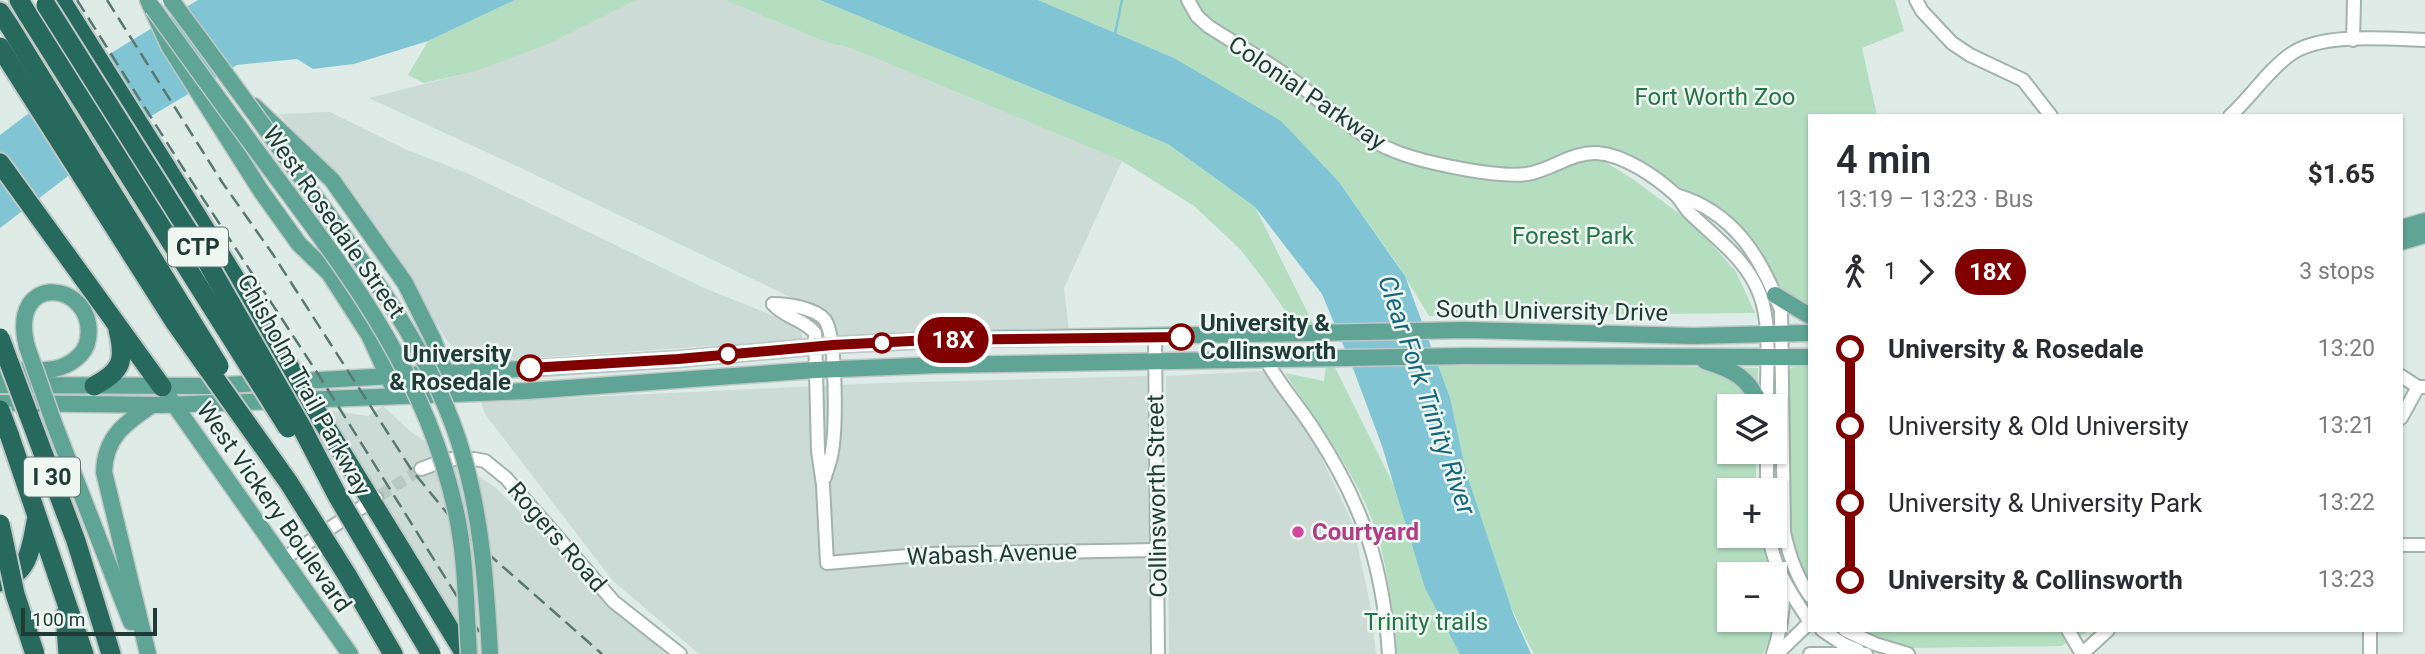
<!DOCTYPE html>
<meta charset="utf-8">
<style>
:root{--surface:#fff;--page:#f7f7f7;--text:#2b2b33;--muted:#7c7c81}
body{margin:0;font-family:Roboto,sans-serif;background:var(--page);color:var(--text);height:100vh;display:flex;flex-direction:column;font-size:26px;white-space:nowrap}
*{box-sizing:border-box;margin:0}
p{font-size:23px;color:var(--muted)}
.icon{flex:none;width:38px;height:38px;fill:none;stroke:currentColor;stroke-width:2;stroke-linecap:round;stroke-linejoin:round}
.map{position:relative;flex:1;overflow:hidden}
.side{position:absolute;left:1808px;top:114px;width:595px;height:518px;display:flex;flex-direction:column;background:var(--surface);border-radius:0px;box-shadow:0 2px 5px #0004}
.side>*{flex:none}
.badge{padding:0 14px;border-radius:23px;font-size:24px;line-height:46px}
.fabs{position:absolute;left:1717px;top:394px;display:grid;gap:14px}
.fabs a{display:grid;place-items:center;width:70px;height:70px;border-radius:0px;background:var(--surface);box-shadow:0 2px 5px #0004;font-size:35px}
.scale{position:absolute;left:21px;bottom:18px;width:136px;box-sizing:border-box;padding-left:7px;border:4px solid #1e3b35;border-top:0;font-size:19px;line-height:24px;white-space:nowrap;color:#1e3b35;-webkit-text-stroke:5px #eff7f3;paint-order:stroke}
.map>.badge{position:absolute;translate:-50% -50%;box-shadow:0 0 0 4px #fff}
.legs{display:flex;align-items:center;gap:10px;height:77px;padding:0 28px;font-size:23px}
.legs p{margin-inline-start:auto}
.overview{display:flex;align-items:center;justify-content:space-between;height:119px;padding:0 28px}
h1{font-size:38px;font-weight:600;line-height:52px}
ul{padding:0 28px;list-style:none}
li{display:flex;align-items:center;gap:24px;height:77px;font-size:26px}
li i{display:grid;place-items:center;width:10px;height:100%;margin:0 9px;background:currentColor}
li i::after{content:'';width:18px;height:18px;margin:-9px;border:5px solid;border-radius:50%;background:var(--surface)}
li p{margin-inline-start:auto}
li:first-child i{background:linear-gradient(#0000 50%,currentColor 0)}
li:last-child i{background:linear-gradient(currentColor 50%,#0000 0)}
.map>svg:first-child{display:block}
.built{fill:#ccdbd5}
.green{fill:#b5dec1}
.water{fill:#81c5d4}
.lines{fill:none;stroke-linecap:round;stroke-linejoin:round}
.stream{stroke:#81c5d4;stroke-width:2.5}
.minor-tunnel{stroke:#b8c8c3;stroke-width:12;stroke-dasharray:12 6;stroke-linecap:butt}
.minor-casing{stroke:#a1b3ad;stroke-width:16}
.major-casing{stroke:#c0c8c6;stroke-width:19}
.highway-casing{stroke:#c0c8c6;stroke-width:23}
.minor{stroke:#fff;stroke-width:12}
.major{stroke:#5fa494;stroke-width:16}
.highway{stroke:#28695e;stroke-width:19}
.rail{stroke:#587870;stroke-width:2.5;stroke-dasharray:14 7;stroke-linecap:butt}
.major-bridge-casing{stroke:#c0c8c6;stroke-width:19;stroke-linecap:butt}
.highway-bridge-casing{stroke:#c0c8c6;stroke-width:23;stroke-linecap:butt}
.major-bridge{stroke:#5fa494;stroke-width:16}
.highway-bridge{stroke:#28695e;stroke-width:19}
.line-1-casing{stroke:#fff;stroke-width:16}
.line-1{stroke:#800000;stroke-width:10}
.stop-1-dot{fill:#fff;stroke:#800000;stroke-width:3.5}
.hotel-dot{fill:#d1479c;stroke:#eff7f3;stroke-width:2.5}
.labels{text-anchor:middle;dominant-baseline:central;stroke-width:5;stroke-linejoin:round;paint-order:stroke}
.shield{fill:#eff7f3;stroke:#5d736e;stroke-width:2}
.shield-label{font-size:23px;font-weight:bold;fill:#1e3b35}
.street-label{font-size:24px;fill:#1e3b35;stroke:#eff7f3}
.park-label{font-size:24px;fill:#267547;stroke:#eff7f3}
.stop-label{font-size:24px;font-weight:bold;fill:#1e3b35;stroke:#eff7f3;text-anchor:start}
.hotel-label{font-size:24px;font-weight:bold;fill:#b23c85;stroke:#eff7f3;text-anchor:start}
.water-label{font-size:26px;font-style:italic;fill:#15677b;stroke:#eff7f3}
</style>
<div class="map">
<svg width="2425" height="654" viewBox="0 0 2425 654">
<rect width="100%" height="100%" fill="#deebe6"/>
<g class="built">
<polygon points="636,0 725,0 828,43 847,47 877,59 1122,161 1064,288 1069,331 910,331 835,337 832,317 523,169 369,98 472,72 517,55 548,44"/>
<polygon points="330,112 405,149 469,174 704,288 801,327 802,340 488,361 467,357 448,342 370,219 279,114"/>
<polygon points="1263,371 1311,436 1353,524 1370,604 1376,654 1169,654 1166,376"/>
<polygon points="1147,376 1151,654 699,654 613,581 485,414 481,402 882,383"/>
<polygon points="383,406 411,432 495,487 665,654 478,654 328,410 368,416"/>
</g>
<g class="green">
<polygon points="515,0 636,0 548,44 473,72 424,83 408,75 428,41"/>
<path d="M 725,0 L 820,0 L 1168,144 L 1255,207 L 1478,654 L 1397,654 C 1392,608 1388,560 1371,517 C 1351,465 1314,419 1285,373 L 1324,381 L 1327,357 L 1295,325 L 1264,280 L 1240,249 L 1194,206 L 1122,161 L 877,59 L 847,47 L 828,43 Z"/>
<polygon points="1038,0 1895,0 1904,31 1862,48 1877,115 1810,116 1809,312 1787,297 1756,247 1738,226 1701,199 1612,149 1593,148 1580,150 1607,163 1634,180 1696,226 1736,272 1755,313 1429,316 1398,265 1339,182 1174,58"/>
<path d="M 1437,362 L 1758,368 L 1757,406 L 1729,406 L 1729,452 L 1756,452 L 1756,490 L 1729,490 L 1729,536 L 1763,536 L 1773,574 L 1729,574 L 1729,620 L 1774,620 L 1775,578 C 1782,609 1776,626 1763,654 L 1534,654 C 1485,563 1460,462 1437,362 Z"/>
<polygon points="1809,366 1809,585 1801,570 1790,543 1787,486 1787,371 1793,367"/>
<polygon points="1854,630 2091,630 2061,646 1911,648 1884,643"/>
</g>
<g class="water">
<polygon points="198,0 515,0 428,41 354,64 313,69 297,59 237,65 131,128 0,228 0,135 98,61"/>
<polygon points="820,0 1038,0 1174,58 1281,121 1339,182 1405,276 1450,398 1466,472 1514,616 1531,654 1460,654 1425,588 1382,446 1354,371 1322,294 1255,207 1168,144"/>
</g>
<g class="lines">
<polyline class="stream" points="1115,34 1122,0"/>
<polyline class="minor-tunnel" points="379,496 421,469"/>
<defs>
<g id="minor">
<path d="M 1188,0 L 1197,16 L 1208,26 C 1237,45 1269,62 1297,83 C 1330,108 1357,137 1397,152 C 1425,163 1497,178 1527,174 C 1552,170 1571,152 1597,153 C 1625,155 1656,177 1676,195 C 1681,200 1684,207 1689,212 C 1715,238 1747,259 1760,295 C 1772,327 1766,372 1767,406"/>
<polyline points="1916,0 1922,11 1952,43 1970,55 2023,80 2051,116"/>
<polyline points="2353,40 2354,0"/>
<path d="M 2230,116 C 2251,97 2268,70 2291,54 C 2322,32 2388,39 2425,40"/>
<path d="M 1676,195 C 1734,212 1761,257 1781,310 L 1784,532 C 1789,556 1796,576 1810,596"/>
<path d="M 773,304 C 785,318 804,319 815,333 L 818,451 L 823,485 L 827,563 L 931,554 L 1157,550"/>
<path d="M 773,304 C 788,304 815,308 825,320 C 837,338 836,428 832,451 C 831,460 827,469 825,477"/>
<polyline points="1155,338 1158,654"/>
<path d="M 1265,358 C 1279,385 1300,407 1316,433 C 1364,507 1383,567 1389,654"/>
<polyline points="2401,376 2418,387 2425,387"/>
<polyline points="2401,418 2418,387"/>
<polyline points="421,469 448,459 474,459 485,461 506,478 614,602 680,654"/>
<polyline points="1767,490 1767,452"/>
<path d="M 1769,536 C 1774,569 1791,594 1810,622"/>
<polyline points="2401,545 2425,545"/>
<polyline points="283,559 376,498"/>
<polyline points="1822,630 1843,644 1858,650"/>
<polyline points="1845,630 1875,644 1908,654"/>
<polyline points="2068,630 2082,654"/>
<polyline points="2370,630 2370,654"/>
<path d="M 1773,654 C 1781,630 1784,609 1783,585"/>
<polyline points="1777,654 1810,622"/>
<polyline points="1810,654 1866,654"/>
<polyline points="2082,654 2108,630"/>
</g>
<g id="major">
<polyline points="148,0 169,46 261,191 299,244 329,273 369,335 391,383"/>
<polyline points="254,106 332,180 405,283 433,339 449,381"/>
<polyline points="2401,228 2425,221"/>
<polyline points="2401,242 2425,235"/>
<polyline points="1775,295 1810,316"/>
<path d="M 1705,361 C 1734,370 1748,377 1761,406"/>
<path d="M 0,370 C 17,370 37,372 54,369 C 69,366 86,355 88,339 C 97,282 7,269 27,347"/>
<polyline points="0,385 207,386 504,370 678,359 833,345 930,340 1466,330 1693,336 1810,333"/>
<polyline points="171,400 350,654"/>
<polyline points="301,400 527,391 815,370 938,365 1465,356 1810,357"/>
<polyline points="0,403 162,405 279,401"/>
<polyline points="55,426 131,622"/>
<path d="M 148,654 L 104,472 C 105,437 125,423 152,405"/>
</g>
<g id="highway">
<polyline points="19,0 28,15"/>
<polyline points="61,0 197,216 465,654"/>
<polyline points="0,12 10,27"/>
<polyline points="0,163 162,387"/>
<path d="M 94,386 C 121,372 126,361 118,330"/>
<polyline points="28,413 76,541 111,654"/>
<polyline points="9,434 84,654"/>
<polyline points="347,575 393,654"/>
<path d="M 0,582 C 31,572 31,545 37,517"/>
<polyline points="65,615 68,654"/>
</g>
</defs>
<use href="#minor" class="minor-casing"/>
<use href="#major" class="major-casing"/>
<use href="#highway" class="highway-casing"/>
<use href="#minor" class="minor"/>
<use href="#major" class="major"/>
<use href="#highway" class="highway"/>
<g class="rail">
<polyline points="77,0 183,168 318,374 493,654"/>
<polyline points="107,0 222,182 272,253 411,469 460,529 602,654"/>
</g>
<defs>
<g id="major-bridge">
<path d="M 171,0 C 216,60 259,120 303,180 C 362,261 426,343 458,439 C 481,509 486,581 490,654"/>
<path d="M 153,8 C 189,58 225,108 262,158 C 346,271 425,370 456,512 C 466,558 466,607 469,654"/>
<polyline points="27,347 55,426"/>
</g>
<g id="highway-bridge">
<polyline points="46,5 199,248 301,426 338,497 431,654"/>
<polyline points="28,15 288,428"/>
<polyline points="10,27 219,366"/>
<polyline points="0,47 174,321 289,483 347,575"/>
<polyline points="0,338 28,413"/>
<polyline points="0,410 9,434"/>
<polyline points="0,524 15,594 35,654"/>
</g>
</defs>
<use href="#major-bridge" class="major-bridge-casing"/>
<use href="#highway-bridge" class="highway-bridge-casing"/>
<use href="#major-bridge" class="major-bridge"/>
<use href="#highway-bridge" class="highway-bridge"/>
</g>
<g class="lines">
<defs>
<polyline id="line-1" points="530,368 678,359 833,345 930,340 1181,337"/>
</defs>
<use href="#line-1" class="line-1-casing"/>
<use href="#line-1" class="line-1"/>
</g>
<g class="stop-1-dot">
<circle cx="1181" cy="337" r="12"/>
<circle cx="882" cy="343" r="9"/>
<circle cx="728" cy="354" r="9"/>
<circle cx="530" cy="368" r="12"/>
</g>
<circle class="hotel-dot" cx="1298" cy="532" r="7"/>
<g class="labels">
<g class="shield">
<rect x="168" y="227.5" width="60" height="39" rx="5"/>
<rect x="24" y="457.5" width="56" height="39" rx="5"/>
</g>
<g class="shield-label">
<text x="198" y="247">CTP</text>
<text x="52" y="477">I 30</text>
</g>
<g class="street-label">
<text transform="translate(1307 93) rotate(34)">Colonial Parkway</text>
<text transform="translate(334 222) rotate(55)">West Rosedale Street</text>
<text transform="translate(1552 311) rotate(1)">South University Drive</text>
<text transform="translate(304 385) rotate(61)">Chisholm Trail Parkway</text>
<text transform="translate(1157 496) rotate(-91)">Collinsworth Street</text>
<text transform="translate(274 507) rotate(55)">West Vickery Boulevard</text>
<text transform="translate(557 537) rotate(49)">Rogers Road</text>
<text transform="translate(992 554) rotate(-2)">Wabash Avenue</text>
</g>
<g class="park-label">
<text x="1715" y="97">Fort Worth Zoo</text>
<text x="1573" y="236">Forest Park</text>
<text x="1426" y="622">Trinity trails</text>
</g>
<g class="stop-label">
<text x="1200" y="323">University &amp;<tspan x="1200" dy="28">Collinsworth</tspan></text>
<text x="511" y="354" text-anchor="end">University<tspan x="511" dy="28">&amp; Rosedale</tspan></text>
</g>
<g class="hotel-label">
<text x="1312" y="532">Courtyard</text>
</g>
<g class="water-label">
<text transform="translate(1427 395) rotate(71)">Clear Fork Trinity River</text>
</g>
</g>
</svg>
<div class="fabs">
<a><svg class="icon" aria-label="layers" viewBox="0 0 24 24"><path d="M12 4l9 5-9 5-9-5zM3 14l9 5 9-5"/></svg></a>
<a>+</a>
<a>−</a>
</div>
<div class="scale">100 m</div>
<b class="badge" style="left:953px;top:340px;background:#800000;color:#fff">18X</b>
<section class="side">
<div class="overview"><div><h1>4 min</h1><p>13:19 – 13:23 · Bus</p></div><b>$1.65</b></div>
<div class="legs"><svg class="icon" aria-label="walk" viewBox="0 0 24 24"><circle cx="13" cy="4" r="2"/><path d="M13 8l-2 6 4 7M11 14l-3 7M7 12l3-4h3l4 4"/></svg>1<svg class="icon" aria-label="forward" viewBox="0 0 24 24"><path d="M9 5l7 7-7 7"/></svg><b class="badge" style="background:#800000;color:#fff">18X</b><p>3 stops</p></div>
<ul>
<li><i style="color:#800000"></i><b>University &amp; Rosedale</b><p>13:20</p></li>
<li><i style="color:#800000"></i><span>University &amp; Old University</span><p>13:21</p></li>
<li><i style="color:#800000"></i><span>University &amp; University Park</span><p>13:22</p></li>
<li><i style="color:#800000"></i><b>University &amp; Collinsworth</b><p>13:23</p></li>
</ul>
</section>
</div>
